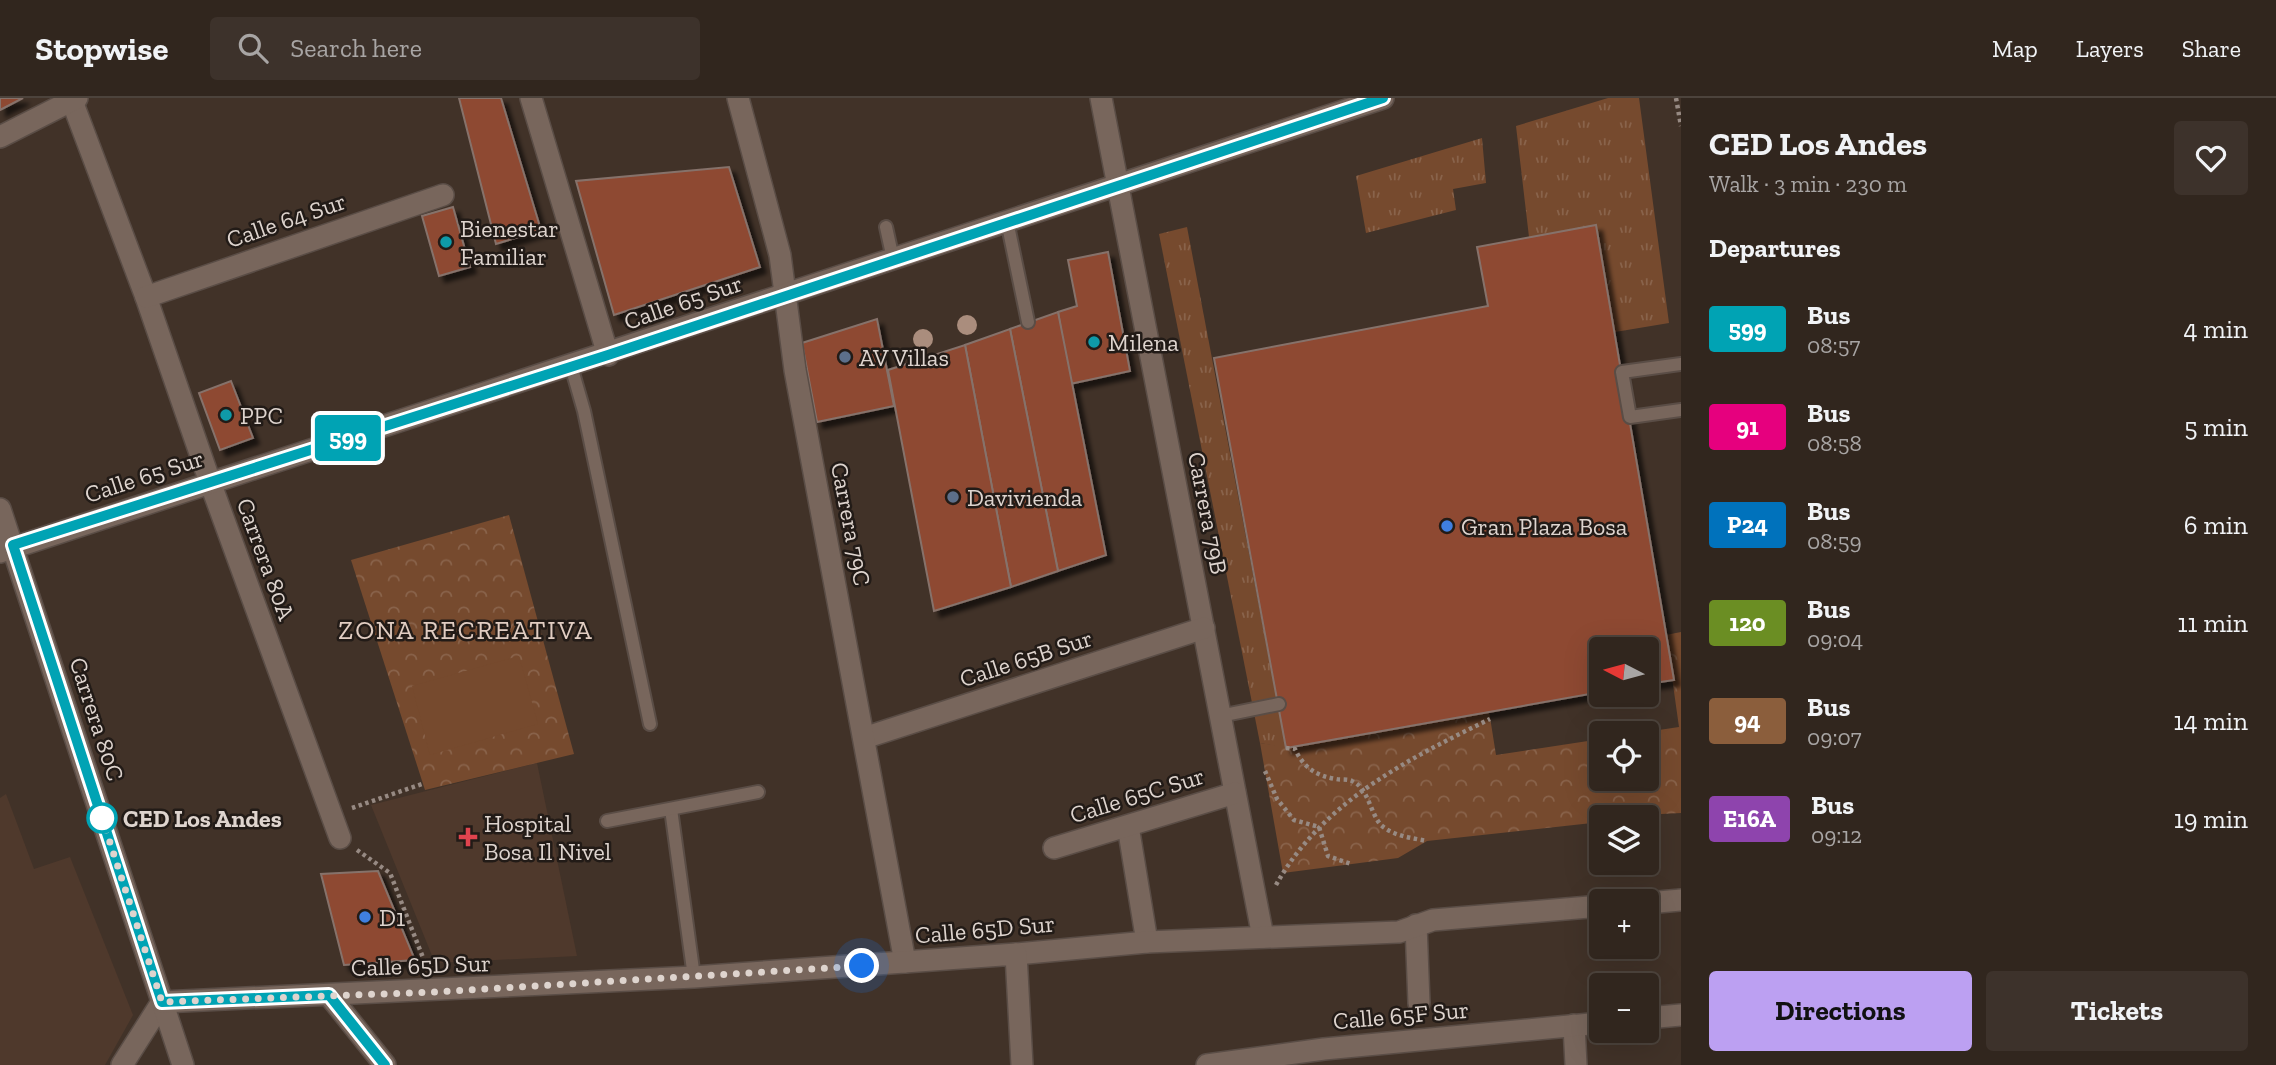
<!DOCTYPE html>
<meta charset="utf-8">
<style>
:root{--surface:#31261e;--page:#3d322b;--text:#f1f3f6;--muted:#a8a5a4;--line:#4c433c;--accent:#bca0f2}
body{margin:0;font-family:"Zilla Slab",serif;background:var(--page);color:var(--text);height:100vh;display:flex;flex-direction:column;font-size:26px;white-space:nowrap}
*{box-sizing:border-box;margin:0}
p{font-size:23px;color:var(--muted)}
.icon{flex:none;width:38px;height:38px;fill:none;stroke:currentColor;stroke-width:2;stroke-linecap:round;stroke-linejoin:round}
.map{position:relative;flex:1;overflow:hidden}
.details{display:flex;flex-direction:column;background:var(--surface);width:595px}
.details>*{flex:none}
.badge{padding:0 14px;border-radius:5px;font-size:24px;line-height:46px}
.needle{width:46px;rotate:276deg}
.fabs{position:absolute;left:1589px;top:539px;display:grid;gap:14px}
.fabs a{display:grid;place-items:center;width:70px;height:70px;border-radius:7px;background:var(--surface);box-shadow:0 7px 28px #0002,0 0 0 2px var(--line);font-size:35px}
.you{position:absolute;width:35px;height:35px;margin:-18px;border:5px solid #fff;border-radius:50%;background:#1a73e8;box-shadow:0 0 0 10px #1a73e833}
.map>.badge{position:absolute;translate:-50% -50%;box-shadow:0 0 0 4px #fff}
h2{padding:0 28px;font-size:26px;line-height:63px}
.round{display:grid;place-items:center;flex:none;width:74px;height:74px;border-radius:7px;background:var(--page)}
.overview{display:flex;align-items:center;justify-content:space-between;height:119px;padding:0 28px}
h1{font-size:33px;font-weight:700;line-height:52px}
.cta{display:flex;gap:14px;margin-top:auto;padding:14px 28px}
.cta a{flex:1;height:80px;border-radius:7px;background:var(--accent);color:#111;font-size:28px;font-weight:700;line-height:80px;text-align:center}
.cta a+a{background:var(--page);color:var(--text)}
ul{padding:0;list-style:none}
li{display:flex;align-items:center;gap:21px;height:98px;padding:0 28px}
li div{flex:1}
li b{display:block;font-size:26px}
li em{font-style:normal}
li .badge{min-width:77px;font-weight:700;text-align:center}
header{display:flex;align-items:center;gap:42px;box-sizing:border-box;height:98px;padding:0 35px;background:var(--surface);border-bottom:2px solid var(--line)}
header strong{font-size:33px}
nav{display:flex;gap:38px;margin-inline-start:auto;font-size:24px}
.search{width:490px;height:63px;background:var(--page);display:flex;align-items:center;gap:18px;box-sizing:border-box;padding:0 24px;border-radius:7px;color:var(--muted);font-size:26px}
main{display:flex;flex:1;min-height:0}
.map>svg:first-child{display:block}
.built{fill:#4f392c}
.grass{fill:url(#grass-tufts)}
.park{fill:url(#park-crowns)}
.pitch{fill:#764a2e}
.building{fill:#8e4831;stroke:#86726b;stroke-width:2;filter:url(#shadow)}
.lines{fill:none;stroke-linecap:round;stroke-linejoin:round}
.lane-casing{stroke:#5a4d46;stroke-width:16}
.street-casing{stroke:#5a4d46;stroke-width:24}
.secondary-casing{stroke:#5a4d46;stroke-width:24}
.path{stroke:#978a83;stroke-width:4.5;stroke-dasharray:3.5 3.5;stroke-linecap:butt}
.lane{stroke:#78665c;stroke-width:12}
.street{stroke:#78665c;stroke-width:21}
.secondary{stroke:#78665c;stroke-width:21}
.tree{fill:#aa8d7d}
.line-casing{stroke:#fff;stroke-width:16}
.line{stroke:#00a3b4;stroke-width:10}
.walk{stroke:#ded4ce;stroke-width:7;stroke-dasharray:0 12.6}
.culture-dot{fill:#0f9aa8;stroke:#221b17;stroke-width:2.5}
.service-dot{fill:#5c6f8a;stroke:#221b17;stroke-width:2.5}
.shop-dot{fill:#3f7fe0;stroke:#221b17;stroke-width:2.5}
.stop-dot{fill:#fff;stroke:#00a3b4;stroke-width:3.5}
.health-dot{fill:#e0444e;stroke:#221b17;stroke-width:2.5}
.labels{text-anchor:middle;dominant-baseline:central;stroke-width:5;stroke-linejoin:round;paint-order:stroke}
.street-label{font-size:24px;fill:#ded4ce;stroke:#221b17}
.poi-label{font-size:24px;fill:#ded4ce;stroke:#221b17;text-anchor:start}
.stop-label{font-size:24px;font-weight:bold;fill:#ded4ce;stroke:#221b17;text-anchor:start}
.neighbourhood-label{font-size:26px;letter-spacing:2px;fill:#e1cdc2;stroke:#221b17}
</style>
<header>
<strong>Stopwise</strong>
<div class="search"><svg class="icon" aria-label="search" viewBox="0 0 24 24"><circle cx="10" cy="10" r="6"/><path d="M15 15l6 6"/></svg>Search here</div>
<nav><a>Map</a><a>Layers</a><a>Share</a></nav>
</header>
<main>
<div class="map">
<svg width="1681" height="967" viewBox="0 0 1681 967">
<defs>
<pattern id="grass-tufts" width="24" height="20" patternUnits="userSpaceOnUse" patternTransform="scale(1.75)"><rect width="24" height="20" fill="#764a2e"/><path d="M3 7l-1-3M5 7V3M7 7l1-3M15 17l-1-3M17 17v-4M19 17l1-3" fill="none" stroke="#89634b"/></pattern>
<pattern id="park-crowns" width="20" height="18" patternUnits="userSpaceOnUse" patternTransform="scale(1.75)"><rect width="20" height="18" fill="#764a2e"/><path d="M2 6a3 3 0 1 1 6 0M12 15a3 3 0 1 1 6 0" fill="none" stroke="#89634b"/></pattern>
<filter id="shadow"><feDropShadow dx="6" dy="6" stdDeviation="2" flood-color="#0009"/></filter>
</defs>
<rect width="100%" height="100%" fill="#413228"/>
<g class="built">
<polygon points="537,665 577,858 435,865 371,707"/>
<polygon points="6,696 34,771 70,759 133,917 105,967 0,967 0,700"/>
</g>
<g class="grass">
<polygon points="1608,0 1639,0 1669,225 1615,234 1596,127 1529,139 1516,28"/>
<polygon points="1482,40 1486,85 1453,91 1456,112 1366,135 1356,78"/>
<polygon points="1187,129 1286,650 1260,645 1159,136"/>
</g>
<g class="park">
<polygon points="509,417 574,656 425,692 351,462"/>
<polygon points="1681,534 1681,715 1601,719 1601,724 1427,743 1398,760 1283,775 1260,645 1286,649 1489,613 1496,657 1601,641 1601,681 1647,681 1647,635 1639,635 1679,629 1666,537"/>
</g>
<polygon class="pitch" points="519,558 538,626 430,657 412,588"/>
<g class="building">
<polygon points="0,0 23,0 0,12"/>
<polygon points="459,0 501,0 541,132 496,146"/>
<polygon points="729,69 760,169 614,217 576,83"/>
<polygon points="453,109 470,169 439,178 422,118"/>
<polygon points="1596,127 1674,582 1647,586 1647,551 1601,551 1601,594 1286,650 1214,260 1488,208 1477,149"/>
<polygon points="1108,154 1130,273 1070,286 1058,214 1077,208 1068,162"/>
<polygon points="1058,214 1106,457 1058,473 1010,231"/>
<polygon points="877,221 894,308 817,324 802,245"/>
<polygon points="1010,231 1058,473 1011,489 965,247"/>
<polygon points="965,247 1011,489 934,513 888,272"/>
<polygon points="231,283 253,340 220,352 199,295"/>
<polygon points="378,773 415,862 344,867 321,776"/>
</g>
<g class="lines">
<defs>
<g id="lane">
<polyline points="1007,123 1028,224"/>
<polyline points="886,129 893,161"/>
<polyline points="1681,266 1622,274 1630,319 1681,312"/>
<polyline points="571,268 584,313 650,626"/>
<polyline points="1220,618 1279,606"/>
<polyline points="671,711 694,879"/>
<polyline points="607,723 758,694"/>
</g>
<g id="street">
<polyline points="1101,0 1263,839"/>
<polyline points="72,3 146,199 210,384 340,740"/>
<polyline points="146,199 443,97"/>
<polyline points="864,640 1204,530"/>
<polyline points="1128,728 1147,844"/>
<polyline points="1054,750 1235,695"/>
<polyline points="1647,805 1681,802"/>
<polyline points="1416,827 1419,905"/>
<polyline points="1016,856 1147,844 1399,834 1433,822 1601,808"/>
<polyline points="1647,920 1681,917"/>
<polyline points="1574,927 1576,967"/>
<polyline points="122,967 162,904"/>
<polyline points="1207,967 1324,951 1601,925"/>
</g>
<g id="secondary">
<polyline points="531,0 608,257"/>
<polyline points="738,0 780,157 795,272 905,864"/>
<polyline points="0,39 77,0"/>
<polyline points="0,411 183,967"/>
<polyline points="0,454 1383,0"/>
<polyline points="329,897 385,967"/>
<polyline points="162,904 694,879 1016,856 1022,967"/>
</g>
</defs>
<use href="#lane" class="lane-casing"/>
<use href="#street" class="street-casing"/>
<use href="#secondary" class="secondary-casing"/>
<g class="path">
<polyline points="1676,0 1681,28"/>
<path d="M 1286,650 L 1295,651 C 1303,669 1316,678 1336,681 C 1341,682 1348,681 1352,683 C 1368,689 1370,715 1381,727 C 1393,738 1412,740 1427,743"/>
<polyline points="1265,673 1277,701 1294,722 1319,729 1328,758 1351,766"/>
<polyline points="352,710 422,686"/>
<polyline points="357,752 390,775 427,870"/>
<path d="M 1276,787 C 1322,704 1408,661 1490,621"/>
</g>
<use href="#lane" class="lane"/>
<use href="#street" class="street"/>
<use href="#secondary" class="secondary"/>
</g>
<g class="tree">
<circle cx="967" cy="227" r="10"/>
<circle cx="923" cy="241" r="10"/>
</g>
<g class="lines">
<defs>
<polyline id="line" points="385,967 329,897 162,904 13,447 608,257 1383,0"/>
</defs>
<use href="#line" class="line-casing"/>
<use href="#line" class="line"/>
<polyline class="walk" points="102,720 162,904 436,894 862,868"/>
</g>
<g class="culture-dot">
<circle cx="446" cy="144" r="7"/>
<circle cx="1094" cy="244" r="7"/>
<circle cx="226" cy="317" r="7"/>
</g>
<g class="service-dot">
<circle cx="845" cy="259" r="7"/>
<circle cx="953" cy="399" r="7"/>
</g>
<g class="shop-dot">
<circle cx="1447" cy="428" r="7"/>
<circle cx="365" cy="819" r="7"/>
</g>
<circle class="stop-dot" cx="102" cy="720" r="14"/>
<path class="health-dot" d="M464.5 728.5h7v7h7v7h-7v7h-7v-7h-7v-7h7z"/>
<g class="labels">
<g class="street-label">
<text transform="translate(286 122) rotate(-19)">Calle 64 Sur</text>
<text transform="translate(683 204) rotate(-19)">Calle 65 Sur</text>
<text transform="translate(144 378) rotate(-18)">Calle 65 Sur</text>
<text transform="translate(1208 415) rotate(79)">Carrera 79B</text>
<text transform="translate(851 426) rotate(79)">Carrera 79C</text>
<text transform="translate(266 461) rotate(70)">Carrera 80A</text>
<text transform="translate(1026 560) rotate(-18)">Calle 65B Sur</text>
<text transform="translate(97 621) rotate(72)">Carrera 80C</text>
<text transform="translate(1137 697) rotate(-17)">Calle 65C Sur</text>
<text transform="translate(985 831) rotate(-5)">Calle 65D Sur</text>
<text transform="translate(421 867) rotate(-2)">Calle 65D Sur</text>
<text transform="translate(1401 917) rotate(-5)">Calle 65F Sur</text>
</g>
<g class="poi-label">
<text x="460" y="130">Bienestar<tspan x="460" dy="28">Familiar</tspan></text>
<text x="1108" y="244">Milena</text>
<text x="859" y="259">AV Villas</text>
<text x="240" y="317">PPC</text>
<text x="967" y="399">Davivienda</text>
<text x="1461" y="428">Gran Plaza Bosa</text>
<text x="484" y="725">Hospital<tspan x="484" dy="28">Bosa Il Nivel</tspan></text>
<text x="379" y="819">D1</text>
</g>
<g class="stop-label">
<text x="123" y="720">CED Los Andes</text>
</g>
<g class="neighbourhood-label">
<text x="466" y="532">ZONA RECREATIVA</text>
</g>
</g>
</svg>
<div class="fabs">
<a><svg class="needle" viewBox="-14 -14 28 28"><path d="M0-13l5 13h-10z" fill="#e53935"/><path d="M0 13l5-13h-10z" fill="#a8a5a4"/></svg></a>
<a><svg class="icon" aria-label="locate" viewBox="0 0 24 24"><circle cx="12" cy="12" r="6"/><path d="M12 2v4M12 18v4M2 12h4M18 12h4"/></svg></a>
<a><svg class="icon" aria-label="layers" viewBox="0 0 24 24"><path d="M12 4l9 5-9 5-9-5zM3 14l9 5 9-5"/></svg></a>
<a>+</a>
<a>−</a>
</div>
<div class="you" style="left:862px;top:868px"></div>
<b class="badge" style="left:348px;top:340px;background:#00a3b4;color:#fff">599</b>
</div>
<section class="details">
<div class="overview"><div><h1>CED Los Andes</h1><p>Walk · 3 min · 230 m</p></div><a class="round"><svg class="icon" aria-label="heart" viewBox="0 0 24 24"><path d="M12 20l-8-8c-3-5 5-10 8-4 3-6 11-1 8 4z"/></svg></a></div>
<h2>Departures</h2>
<ul>
<li><span class="badge" style="background:#00a3b4;color:#fff">599</span><div><b>Bus</b><p>08:57</p></div><em>4 min</em></li>
<li><span class="badge" style="background:#e6007e;color:#fff">91</span><div><b>Bus</b><p>08:58</p></div><em>5 min</em></li>
<li><span class="badge" style="background:#0072bc;color:#fff">P24</span><div><b>Bus</b><p>08:59</p></div><em>6 min</em></li>
<li><span class="badge" style="background:#6b8e23;color:#fff">120</span><div><b>Bus</b><p>09:04</p></div><em>11 min</em></li>
<li><span class="badge" style="background:#8b5e3c;color:#fff">94</span><div><b>Bus</b><p>09:07</p></div><em>14 min</em></li>
<li><span class="badge" style="background:#8e44ad;color:#fff">E16A</span><div><b>Bus</b><p>09:12</p></div><em>19 min</em></li>
</ul>
<div class="cta"><a>Directions</a><a>Tickets</a></div>
</section>
</main>
